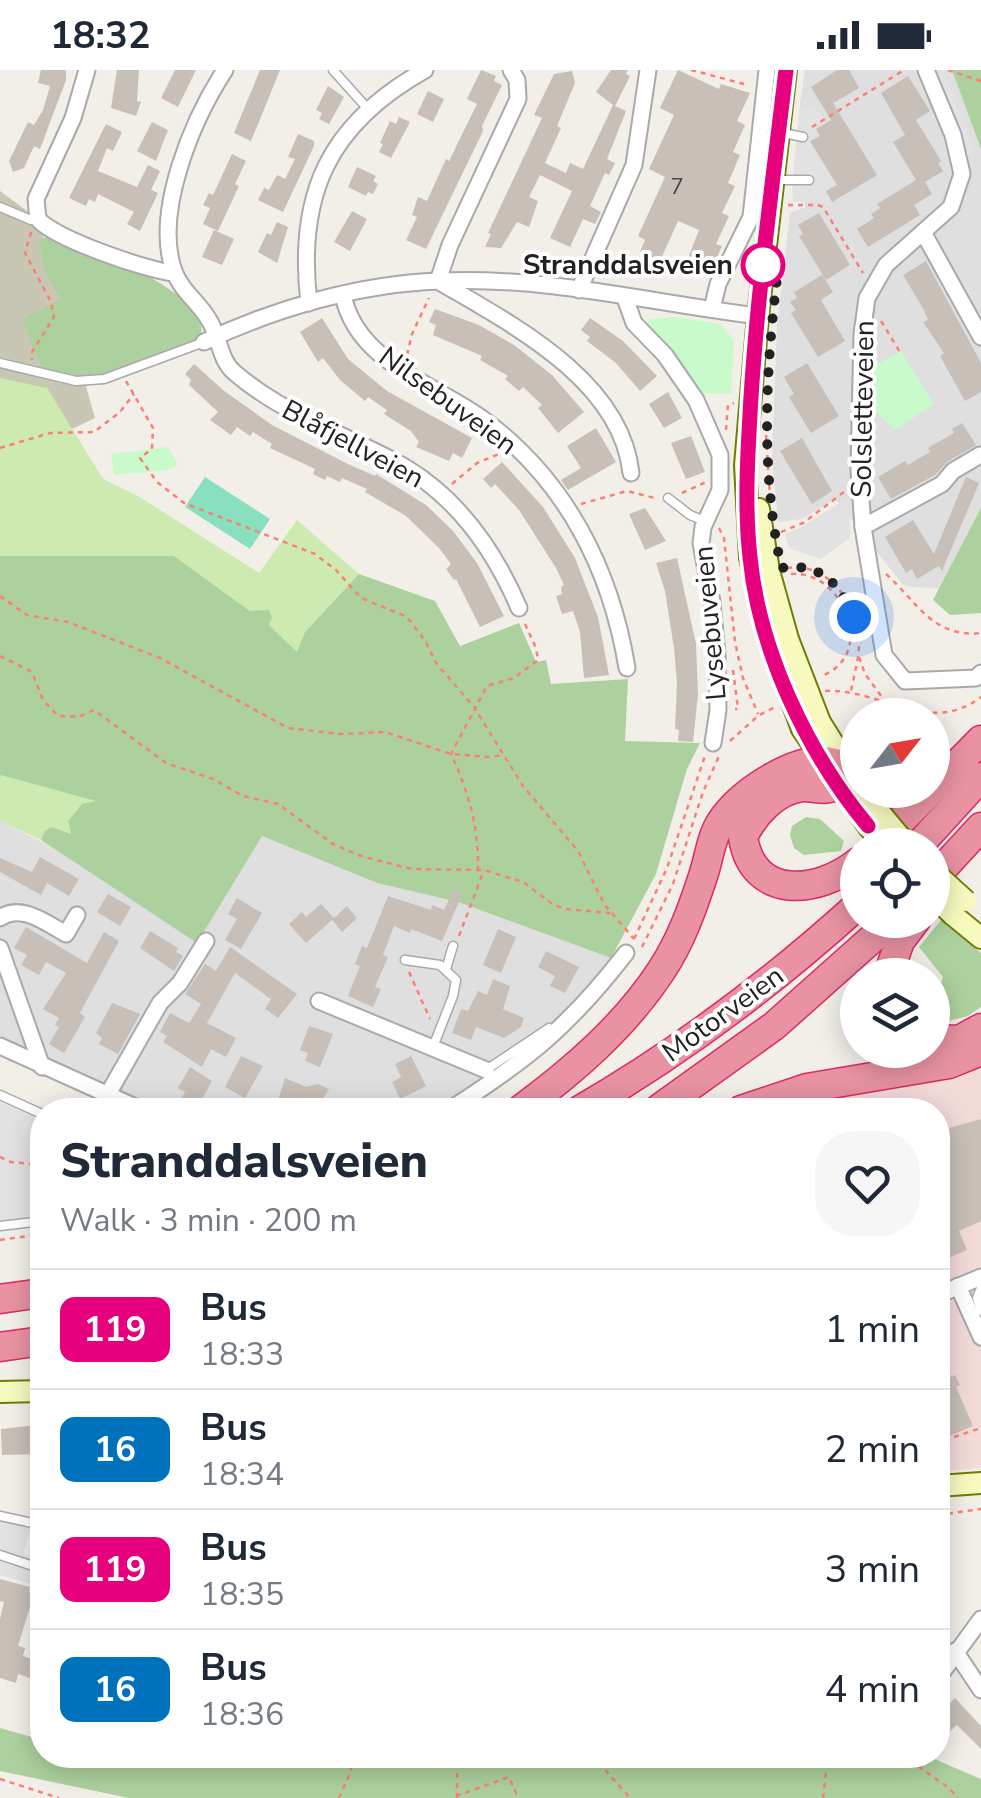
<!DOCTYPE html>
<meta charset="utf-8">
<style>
:root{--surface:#fff;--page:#f6f6f7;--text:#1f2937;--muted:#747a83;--line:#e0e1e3}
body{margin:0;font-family:"Nunito Sans",sans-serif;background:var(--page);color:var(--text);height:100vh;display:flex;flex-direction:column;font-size:38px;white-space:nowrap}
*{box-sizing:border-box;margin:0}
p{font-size:32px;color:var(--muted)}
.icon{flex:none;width:55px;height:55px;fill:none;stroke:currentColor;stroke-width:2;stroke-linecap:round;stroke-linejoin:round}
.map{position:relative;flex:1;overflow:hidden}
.side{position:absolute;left:30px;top:1028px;width:920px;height:670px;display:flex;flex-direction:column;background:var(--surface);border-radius:40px;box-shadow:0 5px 25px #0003}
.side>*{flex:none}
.badge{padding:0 20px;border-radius:15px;font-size:35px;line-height:65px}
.needle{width:65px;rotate:59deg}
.fabs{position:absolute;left:840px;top:628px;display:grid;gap:20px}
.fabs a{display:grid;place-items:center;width:110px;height:110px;border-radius:50%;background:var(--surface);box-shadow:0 5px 25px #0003;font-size:50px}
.you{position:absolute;width:50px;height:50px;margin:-25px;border:8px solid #fff;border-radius:50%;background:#1a73e8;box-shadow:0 0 0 15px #1a73e833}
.map>.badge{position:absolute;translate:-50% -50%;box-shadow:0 0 0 5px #fff}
.round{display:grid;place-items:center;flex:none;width:105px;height:105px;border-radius:40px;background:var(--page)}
.head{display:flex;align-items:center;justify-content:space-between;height:170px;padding:0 30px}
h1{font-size:48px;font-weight:800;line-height:75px}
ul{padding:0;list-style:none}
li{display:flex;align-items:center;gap:30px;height:120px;padding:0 30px;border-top:2px solid var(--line)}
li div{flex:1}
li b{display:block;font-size:38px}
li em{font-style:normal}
li .badge{min-width:110px;font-weight:700;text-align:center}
.status{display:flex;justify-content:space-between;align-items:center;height:70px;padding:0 50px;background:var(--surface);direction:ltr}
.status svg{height:28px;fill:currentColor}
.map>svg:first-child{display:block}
.residential{fill:#e0dfdf}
.commercial{fill:#f2dad9}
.construction{fill:#c7c7b4}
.grass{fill:#cdebb0}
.forest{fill:#add19e}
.park{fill:#c8facc}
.pitch{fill:#88e0be}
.parking{fill:#e2e2e2}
.building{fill:#c7bfb8}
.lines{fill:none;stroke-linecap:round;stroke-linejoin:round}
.service-casing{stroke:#a9a9a9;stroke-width:11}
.minor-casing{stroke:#a9a9a9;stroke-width:19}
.secondary-casing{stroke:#707d05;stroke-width:24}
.motorway-casing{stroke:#dc2a67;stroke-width:31}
.path{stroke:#fa8072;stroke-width:2.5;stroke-dasharray:5 5;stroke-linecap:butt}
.service{stroke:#fff;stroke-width:8}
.minor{stroke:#fff;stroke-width:15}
.secondary{stroke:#f7fabf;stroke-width:20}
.motorway{stroke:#e892a2;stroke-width:28}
.secondary-bridge-casing{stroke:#707d05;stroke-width:24;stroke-linecap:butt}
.secondary-bridge{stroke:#f7fabf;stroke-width:20}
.line-casing{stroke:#fff;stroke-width:22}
.line{stroke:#e6007e;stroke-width:15}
.walk{stroke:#222;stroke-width:10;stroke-dasharray:0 18}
.stop-dot{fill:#fff;stroke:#e6007e;stroke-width:5}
.labels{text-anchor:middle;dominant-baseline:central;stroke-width:8;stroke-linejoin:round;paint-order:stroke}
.number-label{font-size:22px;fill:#4b4948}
.stop-label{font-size:28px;font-weight:bold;fill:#222;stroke:#fff;text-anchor:end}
.street-label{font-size:28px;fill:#222;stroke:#fff}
</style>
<div class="status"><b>18:32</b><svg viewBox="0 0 49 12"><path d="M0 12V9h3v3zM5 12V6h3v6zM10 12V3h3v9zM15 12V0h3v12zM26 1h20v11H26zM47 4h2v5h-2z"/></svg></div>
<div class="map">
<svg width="981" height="1728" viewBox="0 0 981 1728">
<rect width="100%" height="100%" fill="#f2efe9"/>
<g class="residential">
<polygon points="805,0 981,0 981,522 904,516 835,429 802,449 778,452 772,388 777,255 790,143 805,137 800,34"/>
<polygon points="0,751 52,777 262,766 377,813 458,832 611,888 584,929 504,999 439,1040 165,1040 0,968"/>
</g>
<polygon class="commercial" points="981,996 981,1398 938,1402 938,1040 783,1040 821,1026"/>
<polygon class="construction" points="0,121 38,149 95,348 0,393"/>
<g class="grass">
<polygon points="0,308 47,318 103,409 138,426 259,503 297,450 359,504 305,562 297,583 269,555 174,486 0,486"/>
<path d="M 0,705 L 97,731 C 85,738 77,740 68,751 L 71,764 L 45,761 L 41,770 L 0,751 Z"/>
</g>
<g class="forest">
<polygon points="952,0 981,0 981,79"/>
<path d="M 47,166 C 81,175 212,221 201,266 C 180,283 117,304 90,306 C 75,307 59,303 44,300 L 36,288 L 23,249 L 61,229 L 45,203 L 39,171 Z"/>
<polygon points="981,438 981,543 950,545 933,530"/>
<polygon points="0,486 174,486 250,541 269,540 272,548 269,555 297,582 305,562 359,504 435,531 460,576 519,553 536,592 546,590 551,614 628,609 625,671 700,673 687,699 656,804 611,888 458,832 377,813 262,766 197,873 41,770 45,761 51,757 71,764 68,751 82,734 96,731 0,705"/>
<polygon points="806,747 820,749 844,771 841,781 804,785 794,778 790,765 792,756"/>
<polygon points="941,850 981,883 981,937 968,946 944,952 932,944 933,934 943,907 919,877"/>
<polygon points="0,1658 42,1670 42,1685 925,1685 981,1709 981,1728 129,1728 0,1701"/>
</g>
<g class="park">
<polygon points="676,247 721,254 734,271 731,324 699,323 679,292 647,258 649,249"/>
<polygon points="901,281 934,334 895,360 867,333 868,299"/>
<polygon points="168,377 178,395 168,400 114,405 111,384"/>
</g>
<polygon class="pitch" points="205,407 270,449 250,479 185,437"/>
<g class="parking">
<polygon points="930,0 944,0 975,81 965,87"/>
<polygon points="800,34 803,38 813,34 821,47 816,60 820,66 810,73 837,117 827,123 833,133 826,137 821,133 793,132 792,112"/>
<polygon points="849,427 850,468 820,489 789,478 785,464 800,458"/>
<polygon points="0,1032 42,1050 42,1146 0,1152"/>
<polygon points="0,1448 31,1457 23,1484 37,1489 30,1514 0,1505"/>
</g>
<g class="building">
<polygon points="41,0 66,0 66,10 40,79 34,76 24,98 13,102 9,91 28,52 34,55 43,40 50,16 38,13"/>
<polygon points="117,0 139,0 137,31 141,32 136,46 111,38"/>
<polygon points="175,0 196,0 178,37 161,28"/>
<polygon points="260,0 280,0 251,71 234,63"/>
<polygon points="481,0 496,6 494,11 502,15 482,56 483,61 426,179 406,170 417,147 412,145 418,127 427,131 446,89 449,91 477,34 467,29"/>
<polygon points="611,0 628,0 626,4 630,6 615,36 626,41 607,89 615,93 609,105 605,103 590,136 601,142 595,154 583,149 570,177 550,168 572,121 540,105 529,127 538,131 529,157 517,152 501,178 485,177 491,164 488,163 542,48 534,45 554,4 572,1 575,13 557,56 561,58 545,93 566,103 570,93 583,99 613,35 596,22"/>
<polygon points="678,0 719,19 721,14 750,23 737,51 745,55 733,82 740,85 728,113 735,116 722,143 729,146 716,174 722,176 708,207 685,196 699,160 678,151 660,191 640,182 645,170 638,166 665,107 649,99 674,45 660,38"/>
<polygon points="837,0 849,0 859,18 833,33 877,105 832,132 826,121 837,115 810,71 820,66 816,59 831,50 811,17"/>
<polygon points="908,6 930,41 916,50 941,91 938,93 943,101 925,112 932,124 914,135 920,145 868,177 857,159 874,148 871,144 880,138 877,134 916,110 893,72 905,65 881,23"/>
<polygon points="328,16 344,27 329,54 319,49 322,43 316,40"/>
<polygon points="428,21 444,29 433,52 417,44"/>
<polygon points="399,47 410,52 391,88 379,82 383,74 380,73 390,51 396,54"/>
<polygon points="152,52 168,60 156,91 137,81"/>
<polygon points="106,54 122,62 113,81 107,78 98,101 137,117 148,95 160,101 151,120 158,123 140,161 127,154 134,142 98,124 95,132 89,129 86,136 69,128"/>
<polygon points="298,64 314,71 314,76 283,142 258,130 264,118 269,120 277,105 285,109 295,89 288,87"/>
<polygon points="232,84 246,91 235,114 239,116 218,161 203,154 210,138 203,135 209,123 213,125"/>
<polygon points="357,97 376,106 373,111 378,114 373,124 368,122 366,126 348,117"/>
<polygon points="352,141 367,149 350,181 334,172"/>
<polygon points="819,143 850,195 826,210 799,166 803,164 798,155"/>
<polygon points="277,152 288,157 277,193 258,182 267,163 271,165"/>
<polygon points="214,160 234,169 222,195 202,187"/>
<polygon points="926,191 981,293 981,322 965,331 940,286 944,283 923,252 928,250 924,240 903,205"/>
<polygon points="822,205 833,222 821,230 845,271 818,287 791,243 796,240 790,232 797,228 794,222"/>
<polygon points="435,239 479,255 514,275 552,305 584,342 558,363 538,338 542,335 523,317 519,321 505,309 508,306 480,290 482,286 433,265 436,255 429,252"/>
<polygon points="322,248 348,289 387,321 472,368 462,388 453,383 449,391 416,377 419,372 411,361 384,344 387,340 368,327 365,331 340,310 323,288 318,292 300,262"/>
<polygon points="590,248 623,271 657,306 640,321 616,293 587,271 590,267 581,260"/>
<polygon points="807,293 839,346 811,363 789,327 794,324 784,307"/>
<polygon points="194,294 223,320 272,355 348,394 375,406 376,404 426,435 453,461 477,493 504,546 480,557 456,509 454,510 446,499 451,494 439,478 406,446 365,422 367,419 342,408 340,412 327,406 325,410 313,404 315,399 270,378 272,374 253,362 250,366 237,357 231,365 210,350 218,342 189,315 191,310 185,304"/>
<polygon points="668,322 682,348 664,358 649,334"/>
<polygon points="962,353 976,375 947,392 935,405 891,429 878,407 905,391 908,395 930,382 928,378 954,363 952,359"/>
<polygon points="596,358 616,392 568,420 561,410 581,398 567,376"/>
<polygon points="691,366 705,402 686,409 671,373"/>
<polygon points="802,368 832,421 812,434 780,381"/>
<polygon points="502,392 543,437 575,488 598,547 609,605 584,608 580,562 573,541 562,544 556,526 562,524 561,517 564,515 556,498 519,440 495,414 491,418 483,409"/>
<polygon points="966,407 979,413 942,501 939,496 917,509 912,499 906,503 885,467 913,450 934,484"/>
<polygon points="645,438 666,471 645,480 629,444"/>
<polygon points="677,488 696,574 698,624 693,672 678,671 679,660 675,659 677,613 674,578 665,521 656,493"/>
<polygon points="40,787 79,809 69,826 47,813 41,825 0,802 0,788 32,802"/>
<polygon points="454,819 463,822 442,871 411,859 410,863 394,856 383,885 388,887 375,917 381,919 373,937 348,926 360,896 355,894 362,876 367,878 388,826 431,840 432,835 444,840"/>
<polygon points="108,824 131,837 120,856 97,842"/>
<polygon points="237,828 262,843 241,879 225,870 237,849 228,844"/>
<polygon points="321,834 334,848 347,836 357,848 342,862 332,850 306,873 289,854 302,842 306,847"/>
<polygon points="26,857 87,893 104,862 119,871 82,939 80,943 85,947 64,983 49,974 59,957 55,955 59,948 43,939 66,903 46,892 39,905 21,895 27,885 14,878"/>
<polygon points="498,859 516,867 501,903 483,895"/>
<polygon points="150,861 178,878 176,882 183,886 174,901 140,878"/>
<polygon points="230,877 297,924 278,948 265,939 271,929 235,903 207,953 236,968 226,987 211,979 202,997 163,972 167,966 160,962 170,943 189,953 201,934 185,924 205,894 216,901"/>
<polygon points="546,881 579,897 565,923 550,916 555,906 538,897"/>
<polygon points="493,909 510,916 503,939 524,948 521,957 504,968 476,957 471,970 452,963 461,939 468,941 478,921 487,925"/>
<polygon points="112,933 140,944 118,984 99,974 102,968 96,963"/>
<polygon points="309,956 333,964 320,997 305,991 308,983 300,980"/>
<polygon points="241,986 263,996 245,1028 225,1017"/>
<polygon points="411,986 426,1016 400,1029 392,1012 401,1007 395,994"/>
<polygon points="190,997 212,1011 197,1038 181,1029 185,1022 178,1018"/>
<polygon points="285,1008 306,1017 318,1014 329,1019 316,1040 275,1040"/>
<polygon points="981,1049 981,1151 959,1161 967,1180 946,1189 938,1171 938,1061"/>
<polygon points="938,1276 951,1307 955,1305 960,1315 956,1317 973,1356 949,1366 951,1370 938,1376"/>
<polygon points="28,1356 42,1357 42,1384 2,1385 1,1359"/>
<polygon points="0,1509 30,1517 29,1522 34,1524 18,1576 25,1578 23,1586 42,1592 42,1612 18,1604 16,1613 0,1608 0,1549 4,1532 0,1531"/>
<polygon points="955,1628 981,1656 981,1679 957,1655 949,1662 938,1645"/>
</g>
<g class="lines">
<defs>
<g id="service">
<polyline points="333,0 367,38"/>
<polyline points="783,63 803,67"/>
<polyline points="774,110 809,110"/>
<polyline points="0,137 31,150 38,149"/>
<polyline points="0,293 76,311 104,309 204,272"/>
<polyline points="668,428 690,445 707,452"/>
<polyline points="405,890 440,895 456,910 453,926 433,977"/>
<polyline points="446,899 453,876"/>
<polyline points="486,1000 549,958"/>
<polyline points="0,1025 42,1044"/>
<polyline points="0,1156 42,1151"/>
<polyline points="981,1218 977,1228 981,1241"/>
<polyline points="0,1446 37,1454 40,1474 35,1496"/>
<polyline points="0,1485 42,1499"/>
</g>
<g id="minor">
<path d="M 87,0 L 73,48 L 36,129 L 38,149 C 53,168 148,201 174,203"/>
<path d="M 225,0 C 193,49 153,142 174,201 C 181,221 199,232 209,250 C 220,267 219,290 235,303 C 283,344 339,362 394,391 C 454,423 493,477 519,538"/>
<path d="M 511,0 L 517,10 L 518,29 L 450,175 L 438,211 C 509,253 621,309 631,403"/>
<polyline points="926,0 953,65 962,104 951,137 886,195 867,228 862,264 859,400 863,457 942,414 953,401 980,385"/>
<polyline points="923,162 981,267"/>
<polyline points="579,220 634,95 648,0"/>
<path d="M 343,225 C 357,294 437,314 487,352 C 567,413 611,500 627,598"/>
<polyline points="625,228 634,253 665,285 696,330 720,385 720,420 703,457 701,473 712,532 717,584 718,640 713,673"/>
<path d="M 309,233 C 296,124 329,54 425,0"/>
<polyline points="712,239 718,214 751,147 767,0"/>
<path d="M 204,272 C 276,238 359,214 439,211 C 546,206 652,233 758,246"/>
<polyline points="863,457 884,585 905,611 976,608 981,603"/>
<path d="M 0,848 C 21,833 46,853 66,864 L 77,845"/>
<polyline points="0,878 42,997"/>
<polyline points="319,931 486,1000"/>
<polyline points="0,976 142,1040"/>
<polyline points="108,1024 160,933 180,913 206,871"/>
<path d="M 449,1040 C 527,990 569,957 626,883"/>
<polyline points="958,1216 981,1267"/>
<polyline points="938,1225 981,1207"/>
<polyline points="955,1581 981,1620"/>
<polyline points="938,1608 981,1549"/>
</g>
<g id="secondary">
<polyline points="759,439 769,501 788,569"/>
<polyline points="771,575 750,488 745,395 758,246 786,0"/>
<polyline points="820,652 858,713"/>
<polyline points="802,659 868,756"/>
<polyline points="862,720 881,744"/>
<polyline points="953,845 981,868"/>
<polyline points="0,1322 42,1321"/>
<polyline points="938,1416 981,1413"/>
</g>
<g id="motorway">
<polyline points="877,775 981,670"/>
<polyline points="919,775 981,707"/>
<polyline points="932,810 981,757"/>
<polyline points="888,905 900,871 916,850"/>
<polyline points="932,969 959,970 981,958"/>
<path d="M 520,1040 C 573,1001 625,956 661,901 C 681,871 693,837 704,803 C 709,787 712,765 721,752 C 739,724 789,691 823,691 C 831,692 839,694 846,696 C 843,702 840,712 834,716 C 825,722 812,716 802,717 C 776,720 754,744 743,767 C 753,831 818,824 858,792"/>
<path d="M 580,1040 C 680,982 772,913 858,835"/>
<polyline points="657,1040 774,956 893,850"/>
<polyline points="741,1040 807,1018 949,994 981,981"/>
<polyline points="0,1229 42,1223"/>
<polyline points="0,1277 42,1271"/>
</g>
</defs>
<use href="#service" class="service-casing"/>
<use href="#minor" class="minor-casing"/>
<use href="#secondary" class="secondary-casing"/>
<use href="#motorway" class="motorway-casing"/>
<g class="path">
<polyline points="691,0 748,15"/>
<polyline points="948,0 981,11"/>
<polyline points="812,57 904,0"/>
<polyline points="788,135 818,135 823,137 863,203"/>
<polyline points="31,162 25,183 51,232 54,247 32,282 32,290"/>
<polyline points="881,251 900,282"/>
<polyline points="407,285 412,264 429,228"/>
<polyline points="126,311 153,358 152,379 140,388 157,412 184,433 315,484 336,500 361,528 405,546 412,553 426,572 436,593 474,637 523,716 578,781 604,834 634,869"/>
<polyline points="726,360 728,335 734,333"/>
<polyline points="766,365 770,427"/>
<polyline points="0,378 50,363 94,362 120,342 134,324"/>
<polyline points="452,414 477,393 499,384"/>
<polyline points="682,423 706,412"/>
<polyline points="581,434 627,421 655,428"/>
<polyline points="719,458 724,468 735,572 743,608 758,644"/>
<polyline points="781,462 803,453 844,422"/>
<path d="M 787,498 C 830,492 857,534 859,574 C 859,589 854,605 851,621"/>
<path d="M 791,504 C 842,499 879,585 821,606"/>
<path d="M 886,504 C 918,533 933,568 981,563"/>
<polyline points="0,526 27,545 68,552 160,588 288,658 340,664 385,662 451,684 488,687 503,685"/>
<polyline points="0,586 32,602 43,630 58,646 78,647 94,640 166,693 213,709 243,726 278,734 333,774 361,786 411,799 484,800 523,812 554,835 565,839 610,843"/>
<polyline points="859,587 865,604 885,631"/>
<polyline points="733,600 738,639 735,639"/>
<path d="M 825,621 C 881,618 928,667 981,627"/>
<polyline points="730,671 759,645 775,637"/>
<path d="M 478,801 C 479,758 469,723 451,684 L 487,616 L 514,608 L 538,590 L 536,578 L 525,554"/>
<polyline points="459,866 484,800"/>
<polyline points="634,869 667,798 705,686"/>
<polyline points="642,877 673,814 703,722 719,686"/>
<polyline points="409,902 430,949"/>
<polyline points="0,1087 11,1092 42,1095"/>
<polyline points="0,1170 42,1164"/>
<polyline points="938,1256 945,1240"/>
<polyline points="954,1367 981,1358"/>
<polyline points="938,1445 981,1439"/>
<polyline points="592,1685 630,1728"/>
<polyline points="902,1685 949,1718 958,1728"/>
<polyline points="0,1709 59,1728"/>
<polyline points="456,1726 509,1707 518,1728"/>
<polyline points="339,1728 351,1701 350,1685"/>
<polyline points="457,1728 457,1685"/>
<polyline points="823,1728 828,1685"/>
</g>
<use href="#service" class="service"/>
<use href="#minor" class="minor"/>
<use href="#secondary" class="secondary"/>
<use href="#motorway" class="motorway"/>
<defs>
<g id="secondary-bridge">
<polyline points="788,569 820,652"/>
<polyline points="771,575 802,659"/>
<polyline points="881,744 907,775"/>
<polyline points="868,756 884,775"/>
<polyline points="932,800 966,831"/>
<polyline points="932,825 953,845"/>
</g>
</defs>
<use href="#secondary-bridge" class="secondary-bridge-casing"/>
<use href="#secondary-bridge" class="secondary-bridge"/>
</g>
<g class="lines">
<defs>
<path id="line" d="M 786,0 C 773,109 758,218 751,327 C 748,381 744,433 750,487 C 759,581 808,684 868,756"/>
</defs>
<use href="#line" class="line-casing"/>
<use href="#line" class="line"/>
<path class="walk" d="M 763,195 L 779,193 C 766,291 760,394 780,491 L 782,498 C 821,492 839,514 854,547"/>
</g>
<circle class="stop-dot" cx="763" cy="195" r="20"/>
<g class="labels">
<g class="number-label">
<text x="677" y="117">7</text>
</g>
<g class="stop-label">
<text x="733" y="195">Stranddalsveien</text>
</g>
<g class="street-label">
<text transform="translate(448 331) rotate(36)">Nilsebuveien</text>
<text transform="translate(863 339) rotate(-89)">Solsletteveien</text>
<text transform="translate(353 374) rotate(28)">Blåfjellveien</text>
<text transform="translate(710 553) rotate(-95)">Lysebuveien</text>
<text transform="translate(723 944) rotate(-36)">Motorveien</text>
</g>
</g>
</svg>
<div class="fabs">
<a><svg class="needle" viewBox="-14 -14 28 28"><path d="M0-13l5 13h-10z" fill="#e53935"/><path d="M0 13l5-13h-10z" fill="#747a83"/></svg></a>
<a><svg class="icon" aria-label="locate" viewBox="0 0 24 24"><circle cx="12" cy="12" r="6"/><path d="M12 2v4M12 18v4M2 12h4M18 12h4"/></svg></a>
<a><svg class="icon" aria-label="layers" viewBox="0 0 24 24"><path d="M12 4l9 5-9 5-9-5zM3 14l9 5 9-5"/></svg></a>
</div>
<div class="you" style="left:854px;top:547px"></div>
<section class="side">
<div class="head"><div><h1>Stranddalsveien</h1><p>Walk · 3 min · 200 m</p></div><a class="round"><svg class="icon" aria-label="heart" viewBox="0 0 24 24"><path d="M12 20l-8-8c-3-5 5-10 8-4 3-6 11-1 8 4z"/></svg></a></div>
<ul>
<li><span class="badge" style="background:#e6007e;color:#fff">119</span><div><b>Bus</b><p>18:33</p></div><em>1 min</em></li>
<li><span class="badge" style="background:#0072bc;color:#fff">16</span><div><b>Bus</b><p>18:34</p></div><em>2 min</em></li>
<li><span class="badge" style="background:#e6007e;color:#fff">119</span><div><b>Bus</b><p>18:35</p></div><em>3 min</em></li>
<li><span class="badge" style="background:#0072bc;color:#fff">16</span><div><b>Bus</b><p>18:36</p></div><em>4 min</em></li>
</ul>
</section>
</div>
